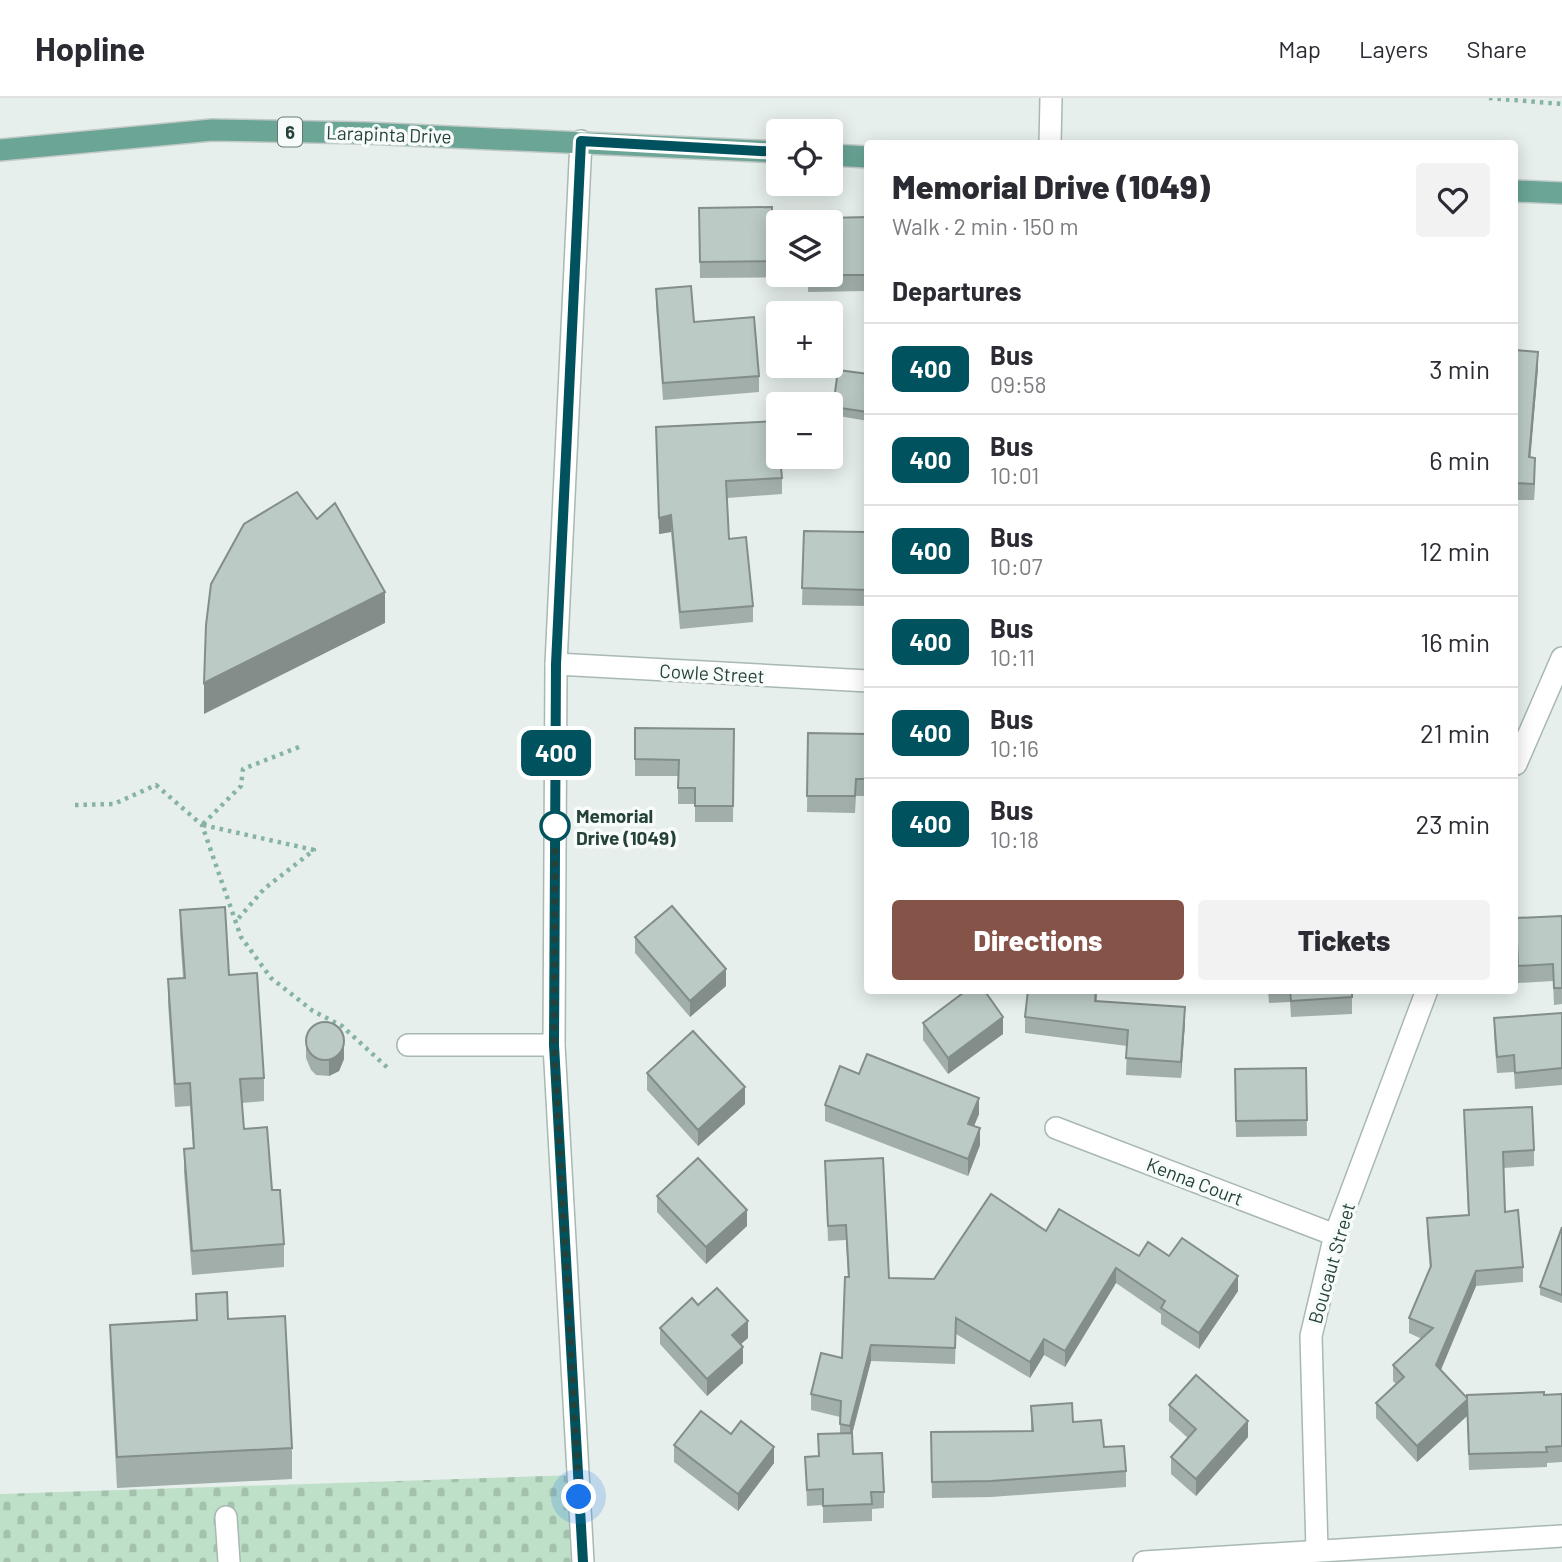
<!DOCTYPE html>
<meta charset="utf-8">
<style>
:root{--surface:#fff;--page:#f2f2f3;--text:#2b2b33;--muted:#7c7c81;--line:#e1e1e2;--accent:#855347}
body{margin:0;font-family:Barlow,sans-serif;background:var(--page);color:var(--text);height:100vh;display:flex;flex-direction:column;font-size:26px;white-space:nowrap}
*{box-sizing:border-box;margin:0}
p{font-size:23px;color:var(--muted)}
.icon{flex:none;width:38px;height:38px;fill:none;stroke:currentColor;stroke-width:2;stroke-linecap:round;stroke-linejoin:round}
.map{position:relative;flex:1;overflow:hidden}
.side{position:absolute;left:864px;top:42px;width:654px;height:854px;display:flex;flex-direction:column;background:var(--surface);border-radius:7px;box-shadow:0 4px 18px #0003}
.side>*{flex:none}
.badge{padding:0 14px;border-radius:10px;font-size:24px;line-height:46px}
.controls{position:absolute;left:766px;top:21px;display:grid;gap:14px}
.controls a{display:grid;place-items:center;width:77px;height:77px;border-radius:7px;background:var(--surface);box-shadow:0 4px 18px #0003;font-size:35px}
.you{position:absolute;width:35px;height:35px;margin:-18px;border:5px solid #fff;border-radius:50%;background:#1a73e8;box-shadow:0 0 0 10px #1a73e833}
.map>.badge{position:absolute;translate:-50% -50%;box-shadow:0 0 0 4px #fff}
h2{padding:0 28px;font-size:26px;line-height:63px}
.round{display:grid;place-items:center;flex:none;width:74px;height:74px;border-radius:7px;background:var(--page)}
.overview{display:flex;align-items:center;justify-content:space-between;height:119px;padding:0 28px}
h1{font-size:33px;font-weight:800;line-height:52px}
.cta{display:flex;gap:14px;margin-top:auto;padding:14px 28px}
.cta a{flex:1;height:80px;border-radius:7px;background:var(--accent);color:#fff;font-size:28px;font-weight:800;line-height:80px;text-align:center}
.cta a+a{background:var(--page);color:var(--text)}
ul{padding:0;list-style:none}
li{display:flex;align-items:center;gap:21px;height:91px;padding:0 28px;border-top:2px solid var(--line)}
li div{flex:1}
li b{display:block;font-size:26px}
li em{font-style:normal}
li .badge{min-width:77px;font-weight:700;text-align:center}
header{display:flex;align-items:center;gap:42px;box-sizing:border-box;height:98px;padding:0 35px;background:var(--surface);border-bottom:2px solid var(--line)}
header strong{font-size:33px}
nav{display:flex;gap:38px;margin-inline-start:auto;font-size:24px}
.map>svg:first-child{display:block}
.cemetery{fill:url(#cemetery-stones)}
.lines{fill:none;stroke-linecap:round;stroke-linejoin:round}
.minor-casing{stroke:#a8b8b2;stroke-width:24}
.major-casing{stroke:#c2cac8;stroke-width:24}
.path{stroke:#86b3a5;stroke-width:4.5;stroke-dasharray:3.5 5;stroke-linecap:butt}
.minor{stroke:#fff;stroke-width:21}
.major{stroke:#6aa596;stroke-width:21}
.wall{fill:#a1aea9}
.shaded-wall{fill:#838d89}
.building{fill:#bbcac4;stroke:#838d89;stroke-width:2}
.line-casing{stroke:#fff;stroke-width:16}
.line{stroke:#00535e;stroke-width:10}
.walk{stroke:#24423a;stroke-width:7;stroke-dasharray:0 12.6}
.stop-dot{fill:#fff;stroke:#00535e;stroke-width:3.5}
.labels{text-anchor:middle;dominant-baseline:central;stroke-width:7;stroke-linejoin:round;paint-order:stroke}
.shield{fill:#f7fbf9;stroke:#637a73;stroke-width:2}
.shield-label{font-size:18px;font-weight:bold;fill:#24423a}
.street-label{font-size:19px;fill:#24423a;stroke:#f7fbf9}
.stop-label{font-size:19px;font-weight:bold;fill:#24423a;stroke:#f7fbf9;text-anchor:start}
</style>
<header>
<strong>Hopline</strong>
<nav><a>Map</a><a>Layers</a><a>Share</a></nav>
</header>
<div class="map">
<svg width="1562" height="1464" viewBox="0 0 1562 1464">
<defs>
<pattern id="cemetery-stones" width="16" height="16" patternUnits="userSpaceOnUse" patternTransform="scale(1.75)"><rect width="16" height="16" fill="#bfe0c8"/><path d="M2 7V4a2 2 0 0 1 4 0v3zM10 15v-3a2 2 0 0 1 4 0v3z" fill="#a4c1ad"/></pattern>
</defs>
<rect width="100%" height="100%" fill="#e6efeb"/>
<polygon class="cemetery" points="578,1377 583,1464 0,1464 0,1396"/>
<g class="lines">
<defs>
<g id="minor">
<polyline points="581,43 556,566 554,947 583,1464"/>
<polyline points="1050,46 1051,0"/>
<polyline points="556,566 868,583"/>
<polyline points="1516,666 1562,560"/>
<polyline points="408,947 554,947"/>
<polyline points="1056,1030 1335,1137"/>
<polyline points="226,1419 229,1464"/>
<polyline points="1317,1452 1311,1238 1335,1137 1427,892"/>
<polyline points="1144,1464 1562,1438"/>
</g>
<g id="major">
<polyline points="0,52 212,32 365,35 779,54"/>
<polyline points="831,57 868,59"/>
<polyline points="1516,93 1562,95"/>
</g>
</defs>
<use href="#minor" class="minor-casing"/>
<use href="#major" class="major-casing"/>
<g class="path">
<polyline points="1489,0 1562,6"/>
<polyline points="75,707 114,706 156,687 202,727 241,839 271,880 313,913 342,928 390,972"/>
<polyline points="203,726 241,688 243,671 299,649"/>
<polyline points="203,727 314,752 264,791 237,822"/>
</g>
<use href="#minor" class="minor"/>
<use href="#major" class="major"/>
</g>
<g class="wall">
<polygon points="699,110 772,133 779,133 779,177 831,177 868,119 868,193 808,194 808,179 700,180"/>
<polygon points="656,191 759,278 759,294 663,302 656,207"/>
<polygon points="1516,252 1538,270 1530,359 1535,376 1534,402 1516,402"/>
<polygon points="868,276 868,323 833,317 833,309"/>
<polygon points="656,329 782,380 782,396 727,400 729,441 753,508 753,524 680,531 671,434 659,436"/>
<polygon points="804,433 865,459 868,459 868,508 802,507"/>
<polygon points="635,630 734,631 733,724 695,724 695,706 678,706 678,678 635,678"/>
<polygon points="808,635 868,636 868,698 856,698 855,715 807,714"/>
<polygon points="180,812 229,877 264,980 264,1003 242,1005 244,1031 272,1092 284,1146 284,1169 192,1177 184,1074 184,1051 193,1050 190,1008 175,1009 168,905 168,881 183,880 180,835"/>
<polygon points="1562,818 1562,906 1554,907 1553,883 1518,885 1516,820"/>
<polygon points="635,839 726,888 690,919 635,855"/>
<polygon points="1097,892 1097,903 1185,925 1181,980 1126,977 1127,948 1025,935 1025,919"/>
<polygon points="1268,892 1352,892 1352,916 1291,919 1290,904 1269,905"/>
<polygon points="1562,915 1562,987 1515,991 1514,974 1497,975 1494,937 1494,920"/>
<polygon points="923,925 1003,936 948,976 923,942"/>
<polygon points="306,944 344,961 339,973 329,978 316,977 311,972 306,960"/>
<polygon points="1306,970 1307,1038 1236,1039 1235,971"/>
<polygon points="647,975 745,1006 698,1048 647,992"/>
<polygon points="859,976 979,1016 974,1028 980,1047 968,1078 825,1023 825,1007"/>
<polygon points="1464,1012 1534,1052 1534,1068 1503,1070 1505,1114 1523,1169 1523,1184 1476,1188 1441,1272 1467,1300 1562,1296 1562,1364 1547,1365 1547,1369 1469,1372 1467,1318 1417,1364 1376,1320 1376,1305 1396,1286 1393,1283 1393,1267 1422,1241 1409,1235 1409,1220 1430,1171 1427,1136 1427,1120 1468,1117"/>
<polygon points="825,1063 889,1180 934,1181 1046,1133 1139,1158 1169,1158 1238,1193 1199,1251 1161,1226 1161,1216 1116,1185 1065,1269 1044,1257 1030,1280 956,1236 955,1266 871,1263 852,1336 853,1356 884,1394 884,1410 872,1411 872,1423 823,1425 823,1407 807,1408 805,1359 818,1358 818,1336 840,1335 840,1319 811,1312 811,1296 842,1260 848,1179 846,1142 828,1143"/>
<polygon points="657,1098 747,1128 706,1166 657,1114"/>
<polygon points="1562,1129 1562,1205 1540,1197 1540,1189"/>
<polygon points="196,1196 228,1221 292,1350 292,1381 117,1390 110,1258 110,1227 196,1223"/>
<polygon points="698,1207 748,1240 740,1246 743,1265 707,1298 660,1246 660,1230"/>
<polygon points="1169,1307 1248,1339 1196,1398 1171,1376 1171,1359 1188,1340 1169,1323"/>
<polygon points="1031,1308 1073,1324 1104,1349 1126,1373 1126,1389 991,1399 932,1400 931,1334 1031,1333"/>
<polygon points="731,1336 774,1365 738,1413 674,1364 674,1347"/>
</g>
<g class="shaded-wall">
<polygon points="1538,254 1538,270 1529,375 1529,359"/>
<polygon points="1535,360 1535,376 1534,402 1534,386"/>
<polygon points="671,417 671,434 659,436 659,420"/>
<polygon points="385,494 385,525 204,616 204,585"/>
<polygon points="726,871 726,888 690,919 690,903"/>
<polygon points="1185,909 1185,925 1181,980 1181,964"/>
<polygon points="1003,919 1003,936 948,976 948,960"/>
<polygon points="344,945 344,961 339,973 329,978 329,962"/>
<polygon points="745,989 745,1006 698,1048 698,1032"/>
<polygon points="979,1000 979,1016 968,1042 968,1026"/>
<polygon points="980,1030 980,1047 968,1078 968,1061"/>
<polygon points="747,1112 747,1128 706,1166 706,1149"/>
<polygon points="1116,1170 1116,1185 1065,1269 1065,1253"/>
<polygon points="1476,1173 1476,1188 1436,1283 1436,1267"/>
<polygon points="1238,1178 1238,1193 1199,1251 1199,1235"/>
<polygon points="748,1223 748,1240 732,1254 732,1237"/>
<polygon points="1044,1241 1044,1257 1030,1280 1030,1264"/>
<polygon points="871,1247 871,1263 850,1344 850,1328"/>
<polygon points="743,1249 743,1265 707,1298 707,1281"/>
<polygon points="1467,1302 1467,1318 1417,1364 1417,1348"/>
<polygon points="1248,1323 1248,1339 1196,1398 1196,1381"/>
<polygon points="774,1349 774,1365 738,1413 738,1396"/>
</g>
<g class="building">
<polygon points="772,109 772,133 779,133 779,163 700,164 699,110"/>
<polygon points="868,119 868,177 808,177 831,177 831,124 827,124 827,120"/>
<polygon points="691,188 694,224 754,219 759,278 663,285 656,191"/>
<polygon points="1516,252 1538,254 1529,359 1535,360 1534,386 1516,385"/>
<polygon points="838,272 868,276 868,314 833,309"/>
<polygon points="777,323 779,359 780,359 782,380 726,383 729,441 746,439 753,508 680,514 671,417 659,420 656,329"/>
<polygon points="297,394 317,421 335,405 385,494 204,585 206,527 211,486 244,426"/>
<polygon points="804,433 865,434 865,459 868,459 868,492 802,490"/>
<polygon points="635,630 734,631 733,708 695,708 695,690 678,690 679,662 635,661"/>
<polygon points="808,635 868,636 868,681 856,681 855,698 807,698"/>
<polygon points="672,808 726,871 690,903 635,839"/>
<polygon points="225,809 229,877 257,875 264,980 240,981 244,1031 267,1029 272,1092 280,1092 284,1146 192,1153 184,1051 194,1050 190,985 175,986 168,881 185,880 180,812"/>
<polygon points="1562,818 1562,890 1554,890 1553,866 1518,868 1516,820"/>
<polygon points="967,892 984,892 1003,919 948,960 923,925"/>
<polygon points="1028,892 1096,892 1095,903 1185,909 1181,964 1126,960 1128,932 1025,919"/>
<polygon points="1290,892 1352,892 1352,899 1291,903"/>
<polygon points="1562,915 1562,970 1515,975 1514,957 1497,959 1494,920"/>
<circle cx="325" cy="943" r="19"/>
<polygon points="693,933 745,989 698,1032 647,975"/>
<polygon points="867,956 979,1000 968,1026 980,1030 968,1061 825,1007 840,968 859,976"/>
<polygon points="1306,970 1307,1022 1236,1023 1235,971"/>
<polygon points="1532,1009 1534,1052 1503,1054 1505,1114 1518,1112 1523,1169 1476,1173 1436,1267 1467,1300 1467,1297 1544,1294 1544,1297 1562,1296 1562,1348 1546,1349 1547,1354 1469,1356 1467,1302 1417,1348 1376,1305 1404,1279 1393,1267 1433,1230 1409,1220 1431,1168 1427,1120 1469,1117 1464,1012"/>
<polygon points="698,1060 747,1112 706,1149 657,1098"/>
<polygon points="883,1060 889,1180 934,1181 991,1096 1046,1133 1059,1111 1139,1158 1148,1144 1169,1158 1182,1140 1238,1178 1199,1235 1161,1210 1165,1203 1116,1170 1065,1253 1044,1241 1030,1264 956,1220 955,1250 871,1247 850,1328 840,1326 841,1303 811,1296 821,1255 842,1260 845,1179 849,1179 846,1127 828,1128 825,1063"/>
<polygon points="1562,1129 1562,1197 1540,1189"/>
<polygon points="717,1190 748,1223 732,1237 743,1249 707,1281 660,1230 692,1200 698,1207"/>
<polygon points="227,1194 228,1221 285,1218 292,1350 117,1359 110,1227 197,1222 196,1196"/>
<polygon points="1196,1277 1248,1323 1196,1381 1171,1359 1196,1331 1169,1307"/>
<polygon points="1072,1305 1073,1324 1101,1322 1104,1349 1124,1348 1126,1373 991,1383 932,1384 931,1334 1033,1333 1031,1308"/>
<polygon points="701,1313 731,1336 741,1323 774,1349 738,1396 674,1347"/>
<polygon points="852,1335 853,1356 882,1355 884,1394 871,1394 872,1406 823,1408 823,1391 807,1392 805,1359 819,1358 818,1336"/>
</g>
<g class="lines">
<defs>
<polyline id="line" points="583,1464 554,947 556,566 581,43 779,54"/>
</defs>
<use href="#line" class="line-casing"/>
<use href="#line" class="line"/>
<polyline class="walk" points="555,728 554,947 579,1399"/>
</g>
<circle class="stop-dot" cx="555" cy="728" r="14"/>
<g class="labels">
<rect class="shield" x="278" y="19.5" width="24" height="29" rx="5"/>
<g class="shield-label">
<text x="290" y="34">6</text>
</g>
<g class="street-label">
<text transform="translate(389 36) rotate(2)">Larapinta Drive</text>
<text transform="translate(712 575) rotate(3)">Cowle Street</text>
<text transform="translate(1195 1083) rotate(21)">Kenna Court</text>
<text transform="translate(1331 1165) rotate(-74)">Boucaut Street</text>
</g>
<g class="stop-label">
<text x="576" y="717">Memorial<tspan x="576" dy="22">Drive (1049)</tspan></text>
</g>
</g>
</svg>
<div class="controls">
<a><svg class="icon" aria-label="locate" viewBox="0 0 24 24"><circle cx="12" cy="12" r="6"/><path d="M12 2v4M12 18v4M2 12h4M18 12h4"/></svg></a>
<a><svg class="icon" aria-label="layers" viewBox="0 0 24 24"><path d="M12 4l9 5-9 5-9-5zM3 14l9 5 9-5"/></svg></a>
<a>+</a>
<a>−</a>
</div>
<div class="you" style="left:579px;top:1399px"></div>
<b class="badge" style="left:556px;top:655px;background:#00535e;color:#fff">400</b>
<section class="side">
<div class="overview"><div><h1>Memorial Drive (1049)</h1><p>Walk · 2 min · 150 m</p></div><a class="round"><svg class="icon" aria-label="heart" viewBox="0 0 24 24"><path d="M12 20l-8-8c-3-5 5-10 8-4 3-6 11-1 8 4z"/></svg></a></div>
<h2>Departures</h2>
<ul>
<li><span class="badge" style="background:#00535e;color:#fff">400</span><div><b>Bus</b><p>09:58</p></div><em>3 min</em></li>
<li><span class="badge" style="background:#00535e;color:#fff">400</span><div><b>Bus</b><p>10:01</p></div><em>6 min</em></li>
<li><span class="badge" style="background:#00535e;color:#fff">400</span><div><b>Bus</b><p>10:07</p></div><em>12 min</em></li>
<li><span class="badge" style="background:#00535e;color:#fff">400</span><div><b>Bus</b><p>10:11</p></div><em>16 min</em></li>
<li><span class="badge" style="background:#00535e;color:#fff">400</span><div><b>Bus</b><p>10:16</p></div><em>21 min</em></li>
<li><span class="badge" style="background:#00535e;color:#fff">400</span><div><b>Bus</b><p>10:18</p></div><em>23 min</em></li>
</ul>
<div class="cta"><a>Directions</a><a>Tickets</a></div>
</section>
</div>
